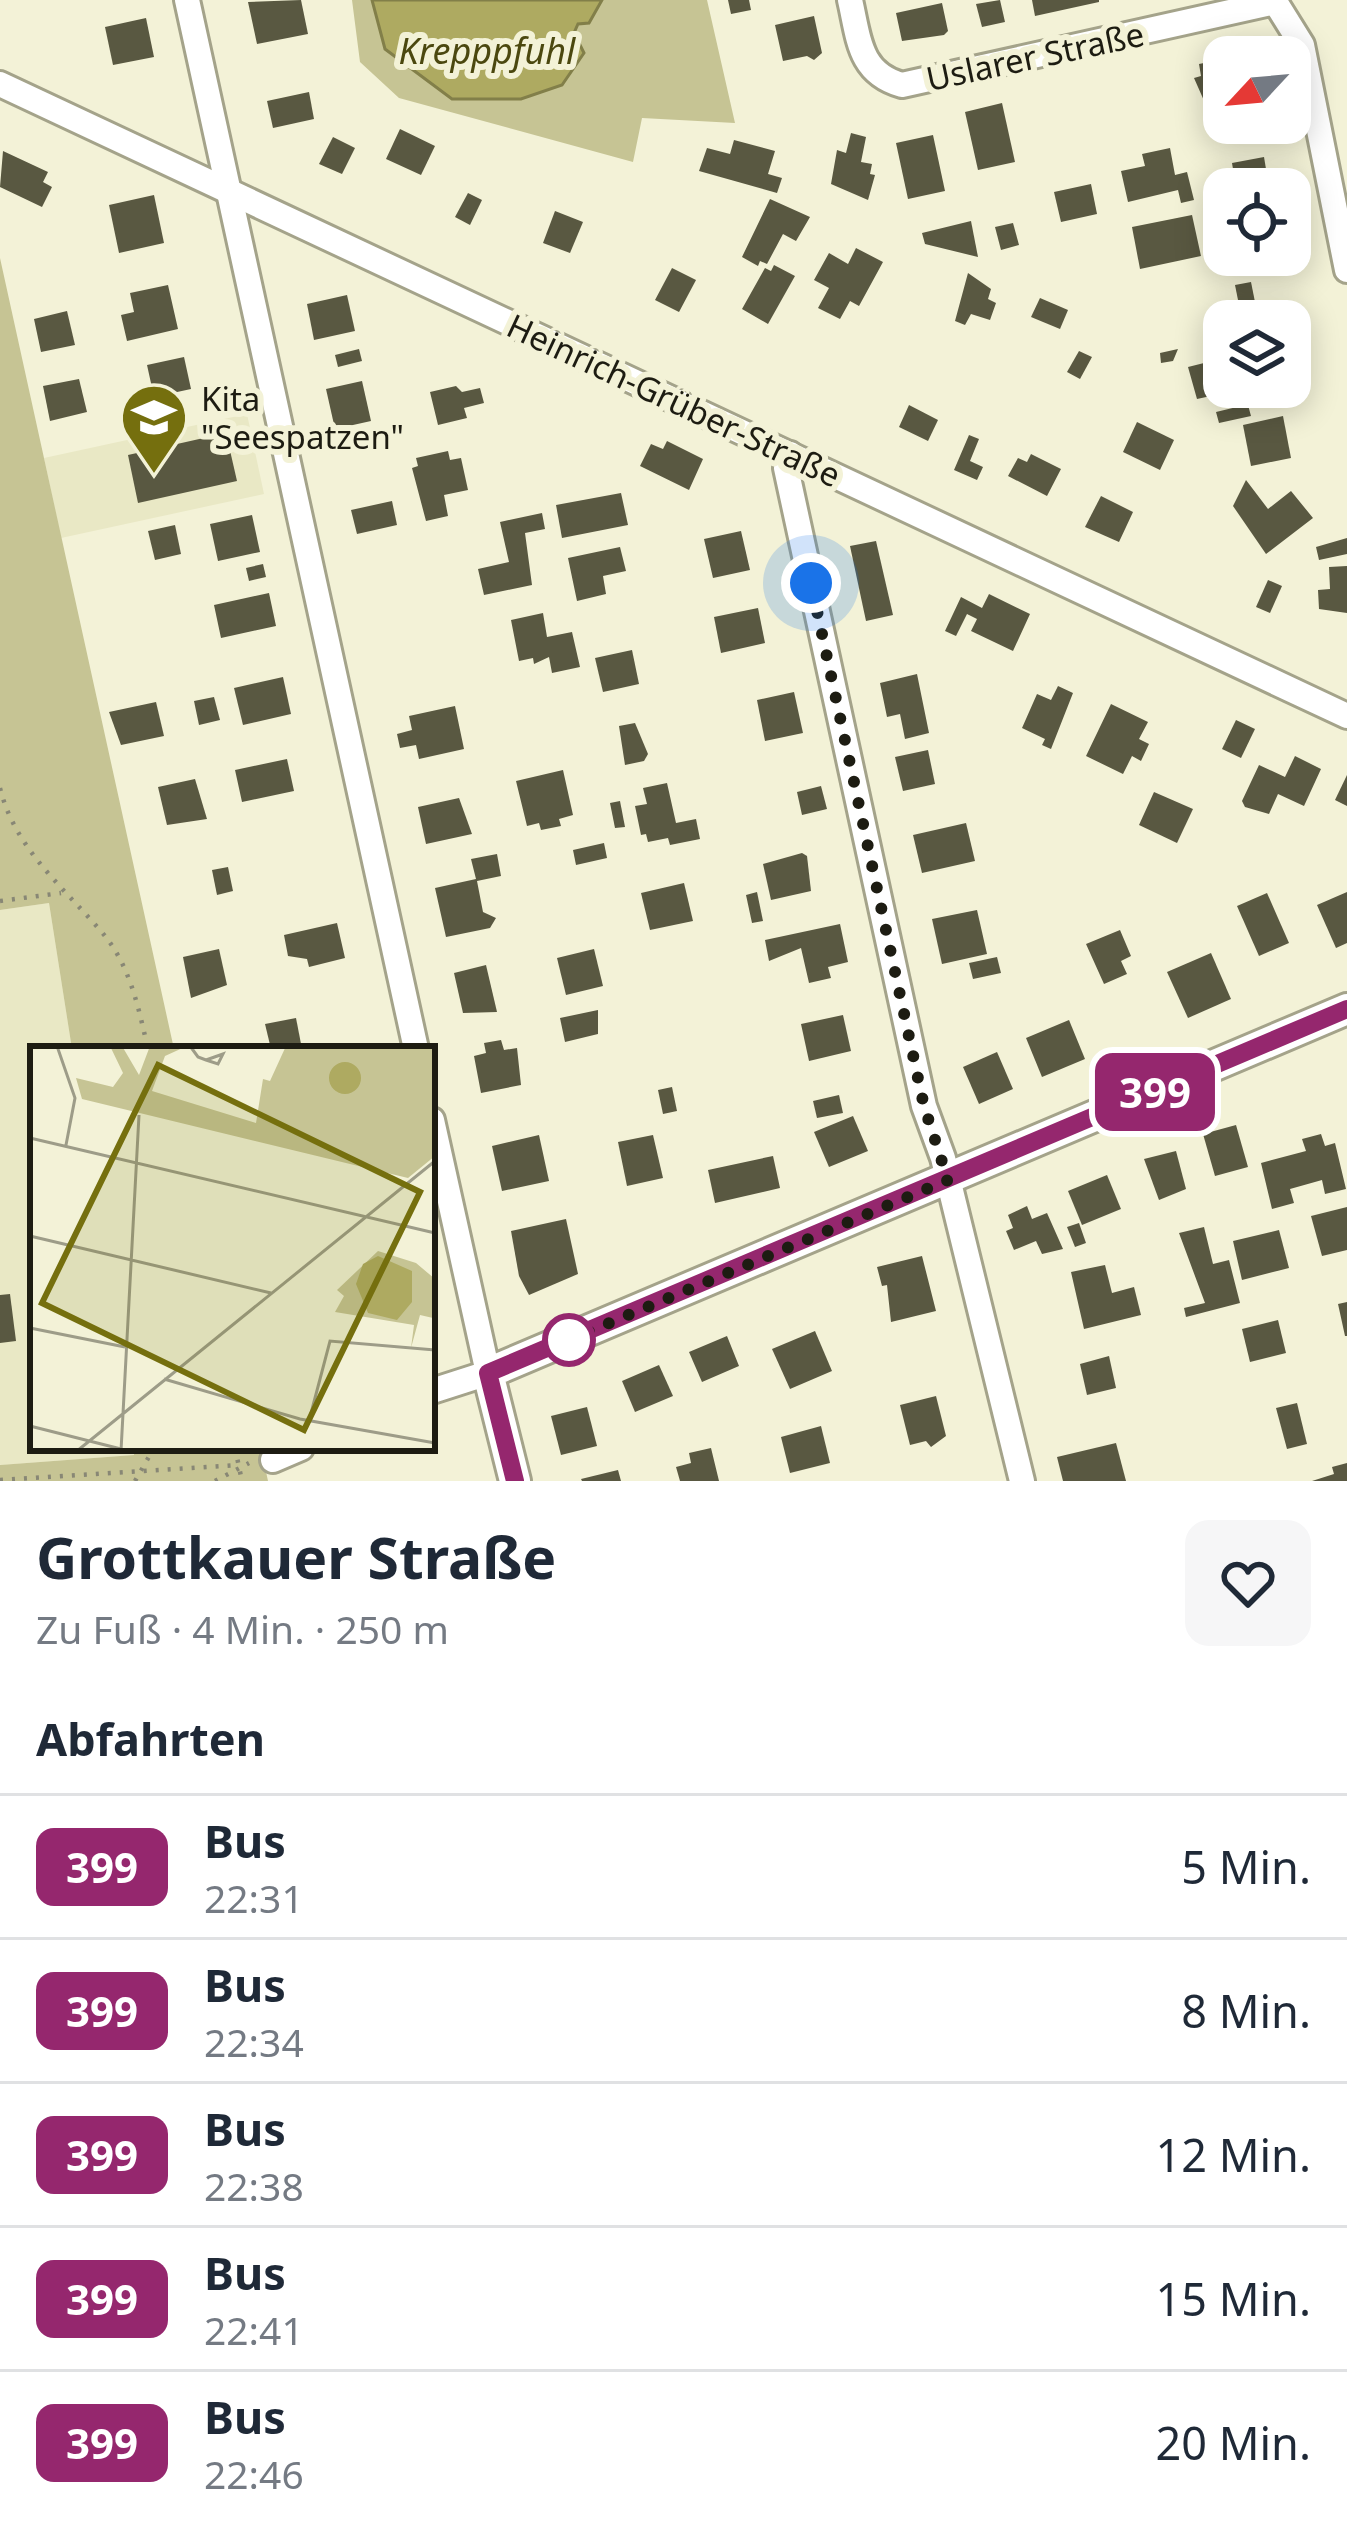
<!DOCTYPE html>
<html lang="de">
<meta charset="utf-8">
<style>
:root{--surface:#fff;--page:#f6f6f7;--text:#1f2937;--muted:#747a83;--line:#e0e1e3}
body{margin:0;font-family:"Noto Sans",sans-serif;background:var(--page);color:var(--text);height:100vh;display:flex;flex-direction:column;font-size:45px;white-space:nowrap}
*{box-sizing:border-box;margin:0}
p{font-size:39px;color:var(--muted)}
.icon{flex:none;width:66px;height:66px;fill:none;stroke:currentColor;stroke-width:2;stroke-linecap:round;stroke-linejoin:round}
.map{position:relative;height:1481px;overflow:hidden}
.side{display:flex;flex-direction:column;background:var(--surface);flex:1}
.side>*{flex:none}
.badge{padding:0 24px;border-radius:18px;font-size:42px;line-height:78px}
.needle{width:78px;rotate:244deg}
.controls{position:absolute;left:1203px;top:36px;display:grid;gap:24px}
.controls a{display:grid;place-items:center;width:108px;height:108px;border-radius:24px;background:var(--surface);box-shadow:0 6px 30px #0003;font-size:60px}
.you{position:absolute;width:60px;height:60px;margin:-30px;border:9px solid #fff;border-radius:50%;background:#1a73e8;box-shadow:0 0 0 18px #1a73e833}
.map>.badge{position:absolute;translate:-50% -50%;box-shadow:0 0 0 6px #fff}
h2{padding:0 36px;font-size:45px;line-height:108px}
.round{display:grid;place-items:center;flex:none;width:126px;height:126px;border-radius:24px;background:var(--page)}
.summary{display:flex;align-items:center;justify-content:space-between;height:204px;padding:0 36px}
h1{font-size:57px;font-weight:700;line-height:90px}
ul{padding:0;list-style:none}
li{display:flex;align-items:center;gap:36px;height:144px;padding:0 36px;border-top:3px solid var(--line)}
li div{flex:1}
li b{display:block;font-size:45px}
li em{font-style:normal}
li .badge{min-width:132px;font-weight:700;text-align:center}
.map>svg:first-child{display:block}
.built{fill:#e9e8c5}
.green{fill:#c6c494}
.water{fill:#aeaa61;stroke:#827f49;stroke-width:3}
.building{fill:#595841}
.lines{fill:none;stroke-linecap:round;stroke-linejoin:round}
.minor-casing{stroke:#a4a38a;stroke-width:30}
.tertiary-casing{stroke:#a4a38a;stroke-width:36}
.path{stroke:#888775;stroke-width:4.5;stroke-dasharray:3 9;stroke-linecap:butt}
.minor{stroke:#fff;stroke-width:24}
.tertiary{stroke:#fff;stroke-width:30}
.line-casing{stroke:#fff;stroke-width:27}
.line{stroke:#95276e;stroke-width:18}
.walk{stroke:#1d1c12;stroke-width:12;stroke-dasharray:0 21.6}
.stop-dot{fill:#fff;stroke:#95276e;stroke-width:6}
.labels{text-anchor:middle;dominant-baseline:central;stroke-width:12;stroke-linejoin:round;paint-order:stroke}
.street-label{font-size:33px;fill:#1d1c12;stroke:#f3f2d7}
.poi-label{font-size:33px;fill:#1d1c12;stroke:#f3f2d7;text-anchor:start}
.water-label{font-size:36px;font-style:italic;fill:#4b480f;stroke:#f3f2d7}
.inset-road{fill:none;stroke:#9d9c88;stroke-width:3}
.view{fill:#756f0e;fill-opacity:0.15;stroke:#756f0e;stroke-width:6}
.inset-edge{fill:none;stroke:#1d1c12;stroke-width:6}
</style>
<div class="map">
<svg width="1347" height="1481" viewBox="0 0 1347 1481">
<rect width="100%" height="100%" fill="#f3f2d7"/>
<g class="built">
<polygon points="247,414 264,494 61,538 44,458"/>
<polygon points="49,903 72,1049 33,1049 33,1448 134,1448 135,1455 0,1465 0,910"/>
</g>
<g class="green">
<polygon points="352,0 372,0 386,49 586,0 707,0 735,123 642,118 633,162 399,98 360,62"/>
<polygon points="0,258 174,1049 72,1049 49,903 0,910"/>
<polygon points="134,1448 261,1448 268,1481 0,1481 0,1465 134,1455"/>
</g>
<polygon class="water" points="372,0 602,0 589,23 578,24 574,33 584,53 562,85 521,99 452,99 385,49"/>
<g class="building">
<polygon points="301,0 308,34 257,44 248,2"/>
<polygon points="728,0 749,0 751,10 731,14"/>
<polygon points="1000,0 1005,22 982,27 976,4"/>
<polygon points="1032,0 1099,0 1099,2 1035,16"/>
<polygon points="942,3 948,31 944,35 902,41 896,13"/>
<polygon points="814,16 822,53 814,60 807,56 783,61 775,25"/>
<polygon points="146,18 154,57 113,65 105,27"/>
<polygon points="1224,59 1224,109 1209,112 1194,78 1201,76 1199,64"/>
<polygon points="309,92 314,119 273,128 267,101"/>
<polygon points="1002,103 1015,162 978,170 965,112"/>
<polygon points="400,129 435,146 421,175 386,159"/>
<polygon points="851,133 866,137 861,162 872,164 870,174 875,175 868,200 831,184 837,150 846,153"/>
<polygon points="933,135 945,191 908,199 896,143"/>
<polygon points="333,137 355,148 342,174 319,164"/>
<polygon points="734,140 775,151 768,174 782,178 777,193 699,171 707,148 730,154"/>
<polygon points="1170,148 1175,175 1187,172 1194,200 1181,203 1178,190 1128,202 1121,171 1145,166 1142,154"/>
<polygon points="3,151 48,172 43,182 52,187 42,207 0,187"/>
<polygon points="1264,157 1268,181 1236,187 1232,163"/>
<polygon points="1091,184 1097,214 1061,222 1054,192"/>
<polygon points="468,193 482,200 470,225 455,217"/>
<polygon points="154,195 164,243 119,253 109,205"/>
<polygon points="770,199 810,217 796,241 783,234 767,264 760,261 758,266 742,257"/>
<polygon points="555,211 583,222 570,253 543,243"/>
<polygon points="1192,215 1201,256 1140,269 1132,227"/>
<polygon points="971,221 978,257 925,244 922,233"/>
<polygon points="1013,223 1019,245 1001,250 995,227"/>
<polygon points="856,248 883,262 859,306 850,301 840,319 818,308 829,288 814,280 829,253 848,264"/>
<polygon points="774,265 795,276 768,324 742,309 765,268 771,271"/>
<polygon points="672,268 696,280 679,312 655,300"/>
<polygon points="968,273 991,289 988,299 996,303 990,320 971,314 965,325 955,321"/>
<polygon points="1251,282 1256,307 1240,310 1235,285"/>
<polygon points="168,285 178,329 127,341 121,315 134,312 130,293"/>
<polygon points="347,295 355,331 314,340 307,304"/>
<polygon points="1040,298 1068,310 1060,329 1031,317"/>
<polygon points="67,311 75,345 41,352 34,319"/>
<polygon points="359,349 362,361 338,367 335,355"/>
<polygon points="1178,349 1173,361 1161,363 1160,353"/>
<polygon points="1079,351 1092,357 1080,379 1067,372"/>
<polygon points="184,357 191,389 154,397 147,365"/>
<polygon points="1224,358 1224,387 1243,389 1197,399 1188,367"/>
<polygon points="79,379 87,412 50,421 43,386"/>
<polygon points="362,381 371,421 335,429 326,389"/>
<polygon points="456,386 462,392 480,388 484,403 464,408 467,418 438,425 430,392"/>
<polygon points="1256,387 1268,387 1270,400 1248,405 1251,416 1219,423 1216,412 1241,406 1237,391"/>
<polygon points="909,405 938,420 928,441 899,427"/>
<polygon points="1283,416 1291,458 1251,466 1243,425"/>
<polygon points="1137,422 1174,440 1160,470 1123,452"/>
<polygon points="226,433 237,481 138,503 128,455"/>
<polygon points="969,435 979,439 970,461 983,467 977,480 954,470"/>
<polygon points="667,441 703,459 689,490 640,466 651,444 663,449"/>
<polygon points="448,451 450,460 461,458 468,490 444,495 448,516 426,521 412,468 418,466 416,458"/>
<polygon points="1031,454 1061,469 1047,496 1008,476 1018,458 1027,462"/>
<polygon points="1246,480 1268,509 1291,491 1313,518 1266,554 1233,506"/>
<polygon points="621,493 628,525 562,538 556,505"/>
<polygon points="1101,496 1133,512 1119,542 1085,527"/>
<polygon points="392,501 397,525 357,534 351,510"/>
<polygon points="542,513 545,529 525,533 532,585 484,595 478,569 509,562 500,522"/>
<polygon points="252,515 260,552 218,561 210,524"/>
<polygon points="175,525 181,554 155,560 148,531"/>
<polygon points="741,531 750,570 713,578 704,539"/>
<polygon points="1347,538 1347,554 1319,560 1316,547"/>
<polygon points="876,541 893,615 866,621 850,546"/>
<polygon points="620,547 626,571 603,576 606,594 577,601 568,558"/>
<polygon points="263,564 266,577 249,581 246,568"/>
<polygon points="1347,566 1347,613 1319,609 1318,590 1330,589 1329,567"/>
<polygon points="1268,580 1282,586 1270,613 1256,607"/>
<polygon points="269,593 276,626 221,638 214,605"/>
<polygon points="989,594 1030,614 1013,651 971,631 977,619 967,614 956,636 945,631 961,597 982,608"/>
<polygon points="758,608 765,643 721,653 714,617"/>
<polygon points="543,613 547,637 572,632 580,667 552,673 549,657 534,664 533,658 519,661 511,620"/>
<polygon points="632,650 639,684 603,692 595,658"/>
<polygon points="917,674 929,733 905,739 900,714 887,717 880,683"/>
<polygon points="283,677 291,714 243,725 234,688"/>
<polygon points="1058,686 1073,693 1051,749 1042,745 1045,739 1022,728 1037,694 1051,700"/>
<polygon points="794,692 803,733 765,741 757,700"/>
<polygon points="214,697 220,720 199,725 194,701"/>
<polygon points="156,702 164,736 121,745 109,712"/>
<polygon points="1111,704 1148,722 1139,739 1149,744 1141,761 1132,756 1123,774 1086,756"/>
<polygon points="455,706 464,749 419,759 416,745 400,748 397,734 412,730 409,716"/>
<polygon points="1236,720 1255,729 1241,758 1222,749"/>
<polygon points="635,723 648,754 644,761 625,765 619,726"/>
<polygon points="928,750 935,784 903,791 895,757"/>
<polygon points="1295,756 1321,769 1304,806 1278,794 1269,814 1245,807 1242,801 1259,765 1285,777"/>
<polygon points="287,759 294,791 242,802 235,770"/>
<polygon points="563,770 573,815 559,819 561,826 541,830 539,823 527,826 516,781"/>
<polygon points="1347,775 1347,806 1335,800"/>
<polygon points="195,779 207,819 167,825 158,787"/>
<polygon points="667,783 676,823 696,819 700,839 670,845 668,838 648,842 646,834 641,835 635,806 647,804 643,788"/>
<polygon points="821,786 827,809 802,815 797,792"/>
<polygon points="1154,792 1193,809 1177,843 1139,825"/>
<polygon points="459,798 472,834 426,844 418,807"/>
<polygon points="620,801 625,827 615,828 610,803"/>
<polygon points="966,823 975,861 922,873 913,835"/>
<polygon points="604,843 607,858 576,865 573,850"/>
<polygon points="802,853 807,856 811,891 771,900 763,864"/>
<polygon points="497,854 501,876 477,881 483,912 496,918 490,928 446,937 435,888 476,879 471,859"/>
<polygon points="228,867 233,891 217,895 212,870"/>
<polygon points="684,883 693,921 650,930 641,893"/>
<polygon points="757,892 763,921 752,923 746,895"/>
<polygon points="1347,892 1347,943 1336,948 1317,905"/>
<polygon points="1267,893 1289,943 1259,956 1237,906"/>
<polygon points="977,910 987,954 942,964 932,919"/>
<polygon points="337,923 345,958 309,967 307,959 288,956 284,935"/>
<polygon points="840,924 848,962 828,967 831,978 809,983 801,948 769,961 765,940"/>
<polygon points="1120,930 1131,956 1121,961 1127,974 1104,984 1086,944"/>
<polygon points="219,949 227,985 191,998 183,957"/>
<polygon points="594,949 603,986 566,995 557,958"/>
<polygon points="1211,953 1231,999 1188,1018 1167,972"/>
<polygon points="997,957 1001,973 973,979 969,963"/>
<polygon points="486,965 497,1012 463,1013 454,973"/>
<polygon points="598,1010 598,1034 565,1042 560,1018"/>
<polygon points="843,1015 851,1051 809,1061 801,1024"/>
<polygon points="296,1018 302,1049 271,1049 265,1024"/>
<polygon points="1069,1020 1085,1059 1042,1077 1026,1038"/>
<polygon points="501,1040 504,1050 517,1048 521,1085 481,1093 474,1056 486,1053 484,1043"/>
<polygon points="997,1052 1013,1089 979,1104 963,1067"/>
<polygon points="672,1087 677,1111 663,1114 658,1090"/>
<polygon points="839,1095 843,1113 817,1118 813,1101"/>
<polygon points="853,1116 868,1151 829,1167 814,1132"/>
<polygon points="1236,1125 1248,1167 1215,1176 1203,1134"/>
<polygon points="1321,1134 1325,1146 1335,1143 1346,1189 1325,1194 1322,1180 1290,1189 1294,1203 1272,1209 1261,1163 1306,1151 1302,1139"/>
<polygon points="539,1135 549,1181 502,1191 492,1146"/>
<polygon points="653,1135 663,1178 627,1186 618,1142"/>
<polygon points="1176,1151 1186,1189 1159,1200 1144,1159"/>
<polygon points="773,1156 780,1188 715,1203 708,1170"/>
<polygon points="1107,1175 1121,1209 1082,1225 1068,1191"/>
<polygon points="1027,1206 1032,1219 1047,1213 1063,1249 1042,1254 1036,1241 1014,1250 1006,1231 1013,1228 1008,1215"/>
<polygon points="1347,1207 1347,1250 1322,1256 1311,1216"/>
<polygon points="566,1219 578,1274 529,1295 519,1276 511,1231"/>
<polygon points="1079,1223 1086,1243 1075,1247 1067,1227"/>
<polygon points="1204,1227 1213,1264 1229,1260 1240,1303 1186,1317 1184,1308 1205,1303 1179,1233"/>
<polygon points="1279,1230 1289,1268 1242,1280 1233,1241"/>
<polygon points="922,1256 936,1311 891,1322 887,1285 882,1286 877,1267"/>
<polygon points="1105,1265 1112,1293 1134,1287 1141,1315 1084,1329 1071,1272"/>
<polygon points="10,1294 16,1341 0,1343 0,1295"/>
<polygon points="1347,1302 1347,1336 1345,1336 1338,1304"/>
<polygon points="1278,1320 1286,1353 1250,1362 1242,1329"/>
<polygon points="815,1331 832,1371 790,1389 772,1349"/>
<polygon points="727,1336 739,1366 702,1382 689,1352"/>
<polygon points="1109,1356 1116,1388 1087,1395 1080,1364"/>
<polygon points="659,1365 673,1396 635,1412 622,1381"/>
<polygon points="936,1396 946,1436 931,1447 926,1441 910,1445 900,1405"/>
<polygon points="1297,1403 1307,1444 1287,1449 1276,1408"/>
<polygon points="587,1407 597,1446 561,1455 551,1416"/>
<polygon points="821,1426 830,1463 790,1473 781,1437"/>
<polygon points="1116,1443 1126,1481 1063,1481 1057,1457"/>
<polygon points="711,1448 719,1481 680,1481 676,1467 691,1463 689,1453"/>
<polygon points="1347,1463 1347,1481 1312,1481 1334,1474 1332,1467"/>
<polygon points="618,1470 621,1481 582,1481 581,1479"/>
</g>
<g class="lines">
<defs>
<g id="minor">
<polyline points="187,0 416,1049"/>
<path d="M 850,0 C 859,39 859,73 902,85 L 1275,2"/>
<polyline points="1274,0 1302,45 1347,270"/>
<polyline points="0,84 1347,716"/>
<polyline points="790,454 786,468 924,1106 943,1158 1022,1481"/>
<polyline points="432,1120 488,1373 432,1391"/>
<polyline points="273,1460 301,1448"/>
</g>
<polyline id="tertiary" points="515,1481 488,1373 1347,1009"/>
</defs>
<use href="#minor" class="minor-casing"/>
<use href="#tertiary" class="tertiary-casing"/>
<g class="path">
<path d="M 0,788 C 15,848 60,884 100,930 C 130,964 138,1006 148,1049"/>
<polyline points="0,901 61,893"/>
<polyline points="235,1448 242,1481"/>
<polyline points="0,1480 238,1465"/>
<polyline points="135,1481 154,1448"/>
<polyline points="215,1481 249,1463"/>
</g>
<use href="#minor" class="minor"/>
<use href="#tertiary" class="tertiary"/>
</g>
<g class="lines">
<defs>
<polyline id="line" points="515,1481 488,1373 1347,1009"/>
</defs>
<use href="#line" class="line-casing"/>
<use href="#line" class="line"/>
<polyline class="walk" points="569,1340 948,1180 924,1106 811,583"/>
</g>
<defs>
<symbol id="school-pin" viewBox="-11 -11 22 30"><path d="M0 17L-7.5 6A9.5 9.5 0 1 1 7.5 6Z" fill="#756f0e" stroke="#f3f2d7"/><path d="M0-5L7-2L0 1L-7-2ZM-4 1L0 2.5L4 1V4Q0 6-4 4Z" fill="#fff"/></symbol>
</defs>
<g fill-rule="evenodd">
<use href="#school-pin" x="116" y="379" width="76" height="104"/>
</g>
<circle class="stop-dot" cx="569" cy="1340" r="24"/>
<g class="labels">
<g class="street-label">
<text transform="translate(1035 56) rotate(-12)">Uslarer Straße</text>
<text transform="translate(674 400) rotate(25)">Heinrich-Grüber-Straße</text>
</g>
<g class="poi-label">
<text x="201" y="398">Kita<tspan x="201" dy="38">"Seespatzen"</tspan></text>
</g>
<g class="water-label">
<text x="487" y="50">Krepppfuhl</text>
</g>
</g>
<g transform="translate(30 1046)">
<rect width="405" height="405" fill="#f3f2d7"/>
<path d="M 80,0 L 92,0 L 109,29 L 120,0 L 157,0 L 135,10 L 122,45 L 226,77 L 233,33 L 240,35 L 256,0 L 405,0 L 405,110 L 378,132 L 52,53 L 46,32 L 83,41 L 93,27 ZM 348,205 L 386,217 L 405,233 L 403,272 L 390,269 L 381,302 L 384,279 L 305,266 L 314,250 L 307,244 Z" fill="#c6c494"/>
<path d="M299 32a16 16 0 1 1 32 0a16 16 0 1 1-32 0ZM 348,210 L 382,225 L 382,256 L 367,274 L 338,267 L 326,238 L 333,218 Z" fill="#aeaa61"/>
<path class="inset-road" d="M 27,0 L 45,52 L 36,99M 160,0 L 168,11 L 176,14 L 188,18 L 193,8 L 176,14M 0,92 L 405,187M 0,190 L 241,247M 0,282 L 95,301M 134,333 L 270,373 L 405,397M 280,371 L 300,295 L 405,304M 0,380 L 99,405M 47,405 L 405,115M 91,405 L 109,69"/>
<path class="view" d="M 128,19 L 390,146 L 274,384 L 12,257 Z"/>
<rect width="405" height="405" class="inset-edge"/>
</g>
</svg>
<div class="controls">
<a><svg class="needle" viewBox="-14 -14 28 28"><path d="M0-13l5 13h-10z" fill="#e53935"/><path d="M0 13l5-13h-10z" fill="#747a83"/></svg></a>
<a><svg class="icon" aria-label="locate" viewBox="0 0 24 24"><circle cx="12" cy="12" r="6"/><path d="M12 2v4M12 18v4M2 12h4M18 12h4"/></svg></a>
<a><svg class="icon" aria-label="layers" viewBox="0 0 24 24"><path d="M12 4l9 5-9 5-9-5zM3 14l9 5 9-5"/></svg></a>
</div>
<div class="you" style="left:811px;top:583px"></div>
<b class="badge" style="left:1155px;top:1092px;background:#95276e;color:#fff">399</b>
</div>
<section class="side">
<div class="summary"><div><h1>Grottkauer Straße</h1><p>Zu Fuß · 4 Min. · 250 m</p></div><a class="round"><svg class="icon" aria-label="heart" viewBox="0 0 24 24"><path d="M12 20l-8-8c-3-5 5-10 8-4 3-6 11-1 8 4z"/></svg></a></div>
<h2>Abfahrten</h2>
<ul>
<li><span class="badge" style="background:#95276e;color:#fff">399</span><div><b>Bus</b><p>22:31</p></div><em>5 Min.</em></li>
<li><span class="badge" style="background:#95276e;color:#fff">399</span><div><b>Bus</b><p>22:34</p></div><em>8 Min.</em></li>
<li><span class="badge" style="background:#95276e;color:#fff">399</span><div><b>Bus</b><p>22:38</p></div><em>12 Min.</em></li>
<li><span class="badge" style="background:#95276e;color:#fff">399</span><div><b>Bus</b><p>22:41</p></div><em>15 Min.</em></li>
<li><span class="badge" style="background:#95276e;color:#fff">399</span><div><b>Bus</b><p>22:46</p></div><em>20 Min.</em></li>
</ul>
</section>
